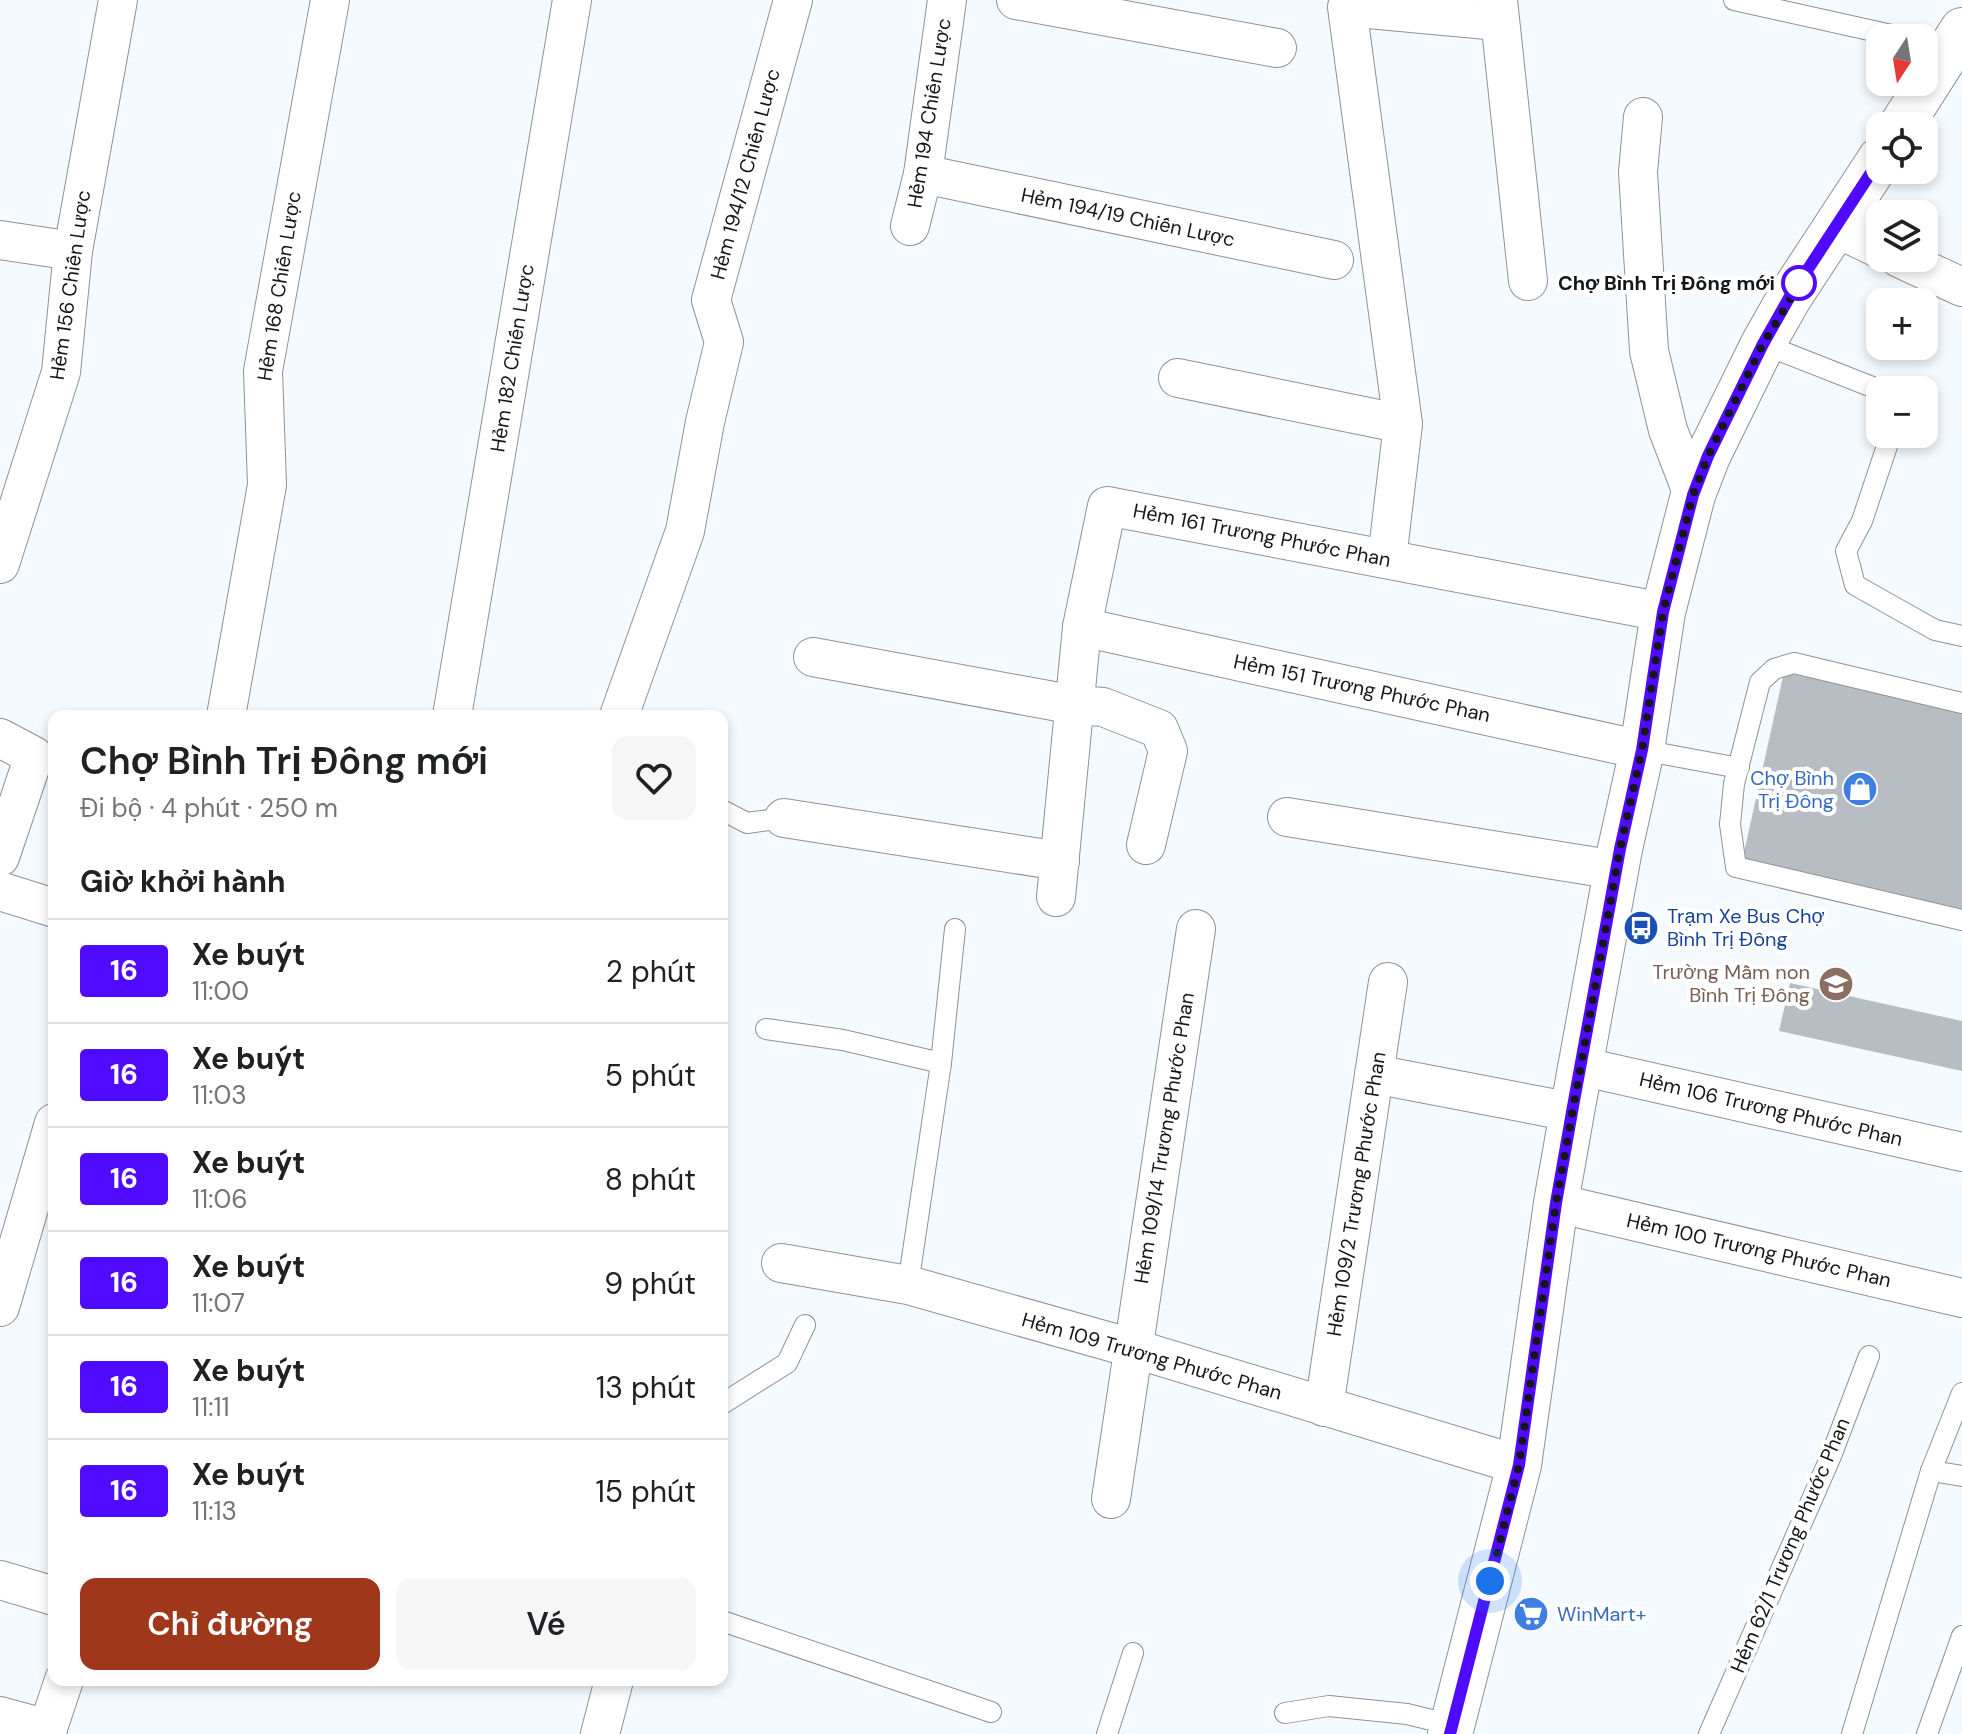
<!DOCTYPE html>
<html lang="vi">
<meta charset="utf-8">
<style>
:root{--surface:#fff;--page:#f6f6f6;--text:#202124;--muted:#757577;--line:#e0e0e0;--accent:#9f371b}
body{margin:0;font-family:"DM Sans",sans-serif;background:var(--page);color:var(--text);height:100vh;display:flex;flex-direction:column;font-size:30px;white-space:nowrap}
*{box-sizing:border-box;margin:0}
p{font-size:26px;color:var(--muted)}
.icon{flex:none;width:44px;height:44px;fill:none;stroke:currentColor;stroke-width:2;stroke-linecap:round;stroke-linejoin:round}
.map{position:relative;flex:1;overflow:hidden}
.sheet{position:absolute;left:48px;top:710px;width:680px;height:976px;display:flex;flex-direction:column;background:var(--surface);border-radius:16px;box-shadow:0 4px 12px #0003}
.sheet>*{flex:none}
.badge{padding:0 16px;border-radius:6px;font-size:28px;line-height:52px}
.needle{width:52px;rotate:192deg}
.fabs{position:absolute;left:1866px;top:24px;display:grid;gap:16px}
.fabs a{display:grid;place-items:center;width:72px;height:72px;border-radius:16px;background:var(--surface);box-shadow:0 4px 12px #0003;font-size:40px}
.you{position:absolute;width:40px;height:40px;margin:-20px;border:6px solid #fff;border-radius:50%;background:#1a73e8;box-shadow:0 0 0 12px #1a73e833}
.map>.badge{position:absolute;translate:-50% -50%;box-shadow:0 0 0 4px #fff}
h2{padding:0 32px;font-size:30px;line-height:72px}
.round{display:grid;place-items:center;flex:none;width:84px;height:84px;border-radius:16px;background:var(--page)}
.overview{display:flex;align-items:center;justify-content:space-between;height:136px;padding:0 32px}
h1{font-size:38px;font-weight:600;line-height:60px}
.button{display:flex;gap:16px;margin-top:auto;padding:16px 32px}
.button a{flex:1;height:92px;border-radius:16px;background:var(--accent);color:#fff;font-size:32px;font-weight:600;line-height:92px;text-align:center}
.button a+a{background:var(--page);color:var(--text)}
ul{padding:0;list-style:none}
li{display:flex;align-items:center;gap:24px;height:104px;padding:0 32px;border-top:2px solid var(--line)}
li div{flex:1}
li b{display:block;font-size:30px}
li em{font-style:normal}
li .badge{min-width:88px;font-weight:700;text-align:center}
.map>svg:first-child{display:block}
.building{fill:#b8bdc3}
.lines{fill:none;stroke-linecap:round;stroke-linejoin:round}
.service-casing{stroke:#8d9298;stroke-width:22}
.minor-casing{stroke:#8d9298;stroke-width:40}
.tertiary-casing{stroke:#8d9298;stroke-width:46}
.service{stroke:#fff;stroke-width:20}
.minor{stroke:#fff;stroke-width:38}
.tertiary{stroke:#fff;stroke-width:44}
.line-casing{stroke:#fff;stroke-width:18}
.line{stroke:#4f0aff;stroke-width:12}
.walk{stroke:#141618;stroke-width:8;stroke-dasharray:0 14.4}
.stop-dot{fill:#fff;stroke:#4f0aff;stroke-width:4}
.labels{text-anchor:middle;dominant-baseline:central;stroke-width:8;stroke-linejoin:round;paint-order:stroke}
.street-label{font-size:20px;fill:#141618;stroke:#fff}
.stop-label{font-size:20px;font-weight:bold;fill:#141618;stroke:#fff;text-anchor:end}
.shop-label{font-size:20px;fill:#366cbe;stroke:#fff;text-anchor:end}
.transit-label{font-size:20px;fill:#164399;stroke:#fff;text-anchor:start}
.education-label{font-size:20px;fill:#785e54;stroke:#fff;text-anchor:end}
</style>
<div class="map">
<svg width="1962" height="1734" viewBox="0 0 1962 1734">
<rect width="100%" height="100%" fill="#f5faff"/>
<g class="building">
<polygon points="1784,672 1962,712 1962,916 1741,866"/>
<polygon points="1790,983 1962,1021 1962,1071 1779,1031"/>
</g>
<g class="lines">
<defs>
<g id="service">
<polyline points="1734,0 1905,38"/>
<polyline points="1763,344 1880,390"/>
<polyline points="1891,434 1862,521 1846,551 1855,585 1935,630 1962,636"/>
<polyline points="1962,703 1794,663 1774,669 1760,682 1734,784 1730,824 1736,867 1962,920"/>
<polyline points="1642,750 1739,768"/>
<polyline points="722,810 747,823 784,818"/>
<polyline points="766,1029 843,1040 941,1063"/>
<polyline points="908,1285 941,1063 955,929"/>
<polyline points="722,1404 787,1363 805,1325"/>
<polyline points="1931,1471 1962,1476"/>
<polyline points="722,1621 991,1712"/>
<polyline points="1285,1713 1329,1706 1407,1714 1452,1725"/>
<polyline points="1107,1734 1133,1653"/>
<polyline points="1709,1734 1831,1456 1869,1356"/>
<polyline points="1852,1734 1931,1471 1962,1393"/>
<polyline points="1927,1734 1962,1636"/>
</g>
<g id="minor">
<polyline points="1016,0 1277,48"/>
<polyline points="1498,0 1528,281"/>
<polyline points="1643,117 1638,172 1649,351 1668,430 1693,495"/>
<polyline points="923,174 1334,260"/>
<polyline points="910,226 923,174 947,0"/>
<polyline points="1836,228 1880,249"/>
<polyline points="0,240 73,251"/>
<polyline points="1899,258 1962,287"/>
<polyline points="1178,378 1403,424"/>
<polyline points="1387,559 1403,424 1347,7 1498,21"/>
<polyline points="0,564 61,372 73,251 118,0"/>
<polyline points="1082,627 1642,750"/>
<polyline points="813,657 1075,705 1103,707 1159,729 1168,751 1146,845"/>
<polyline points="226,716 267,485 263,371 330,0"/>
<polyline points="452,716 572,0"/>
<polyline points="619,716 685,531 705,422 724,342 711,300 793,0"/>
<polyline points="0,738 34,756 0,857"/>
<polyline points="1287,817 1616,870"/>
<polyline points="784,818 1060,861"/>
<polyline points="0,891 54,908"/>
<polyline points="1056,897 1082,627 1107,506 1663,612"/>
<polyline points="1580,1066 1962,1152"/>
<polyline points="1374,1074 1572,1112"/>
<polyline points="1556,1203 1962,1298"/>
<polyline points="781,1263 908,1285 1132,1348 1519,1465"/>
<polyline points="0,1307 54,1123"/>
<polyline points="1324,1407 1388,982"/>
<polyline points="1111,1499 1196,929"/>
<polyline points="0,1580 54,1596"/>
<polyline points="0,1716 48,1729"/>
<polyline points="46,1734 64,1680"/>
<polyline points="600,1734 614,1680"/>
</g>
<g id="tertiary">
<polyline points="1901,126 1962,30"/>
<polyline points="1450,1734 1519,1465 1556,1203 1572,1112 1620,849 1642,750 1663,612 1693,495 1708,456 1763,344 1789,298 1880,159"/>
</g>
</defs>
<use href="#service" class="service-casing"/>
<use href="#minor" class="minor-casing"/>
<use href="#tertiary" class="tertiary-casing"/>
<use href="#service" class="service"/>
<use href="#minor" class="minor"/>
<use href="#tertiary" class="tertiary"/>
</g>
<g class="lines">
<defs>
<polyline id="line" points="1450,1734 1519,1465 1556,1203 1572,1112 1620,849 1642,750 1663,612 1693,495 1708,456 1763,344 1789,298 1880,159"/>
</defs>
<use href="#line" class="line-casing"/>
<use href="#line" class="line"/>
<polyline class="walk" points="1490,1581 1519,1465 1556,1203 1620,849 1642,750 1663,612 1693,495 1708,456 1763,344 1805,275 1799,283"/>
</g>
<defs>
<symbol id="shop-disc" viewBox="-11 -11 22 22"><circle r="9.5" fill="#3f7fe0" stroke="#fff"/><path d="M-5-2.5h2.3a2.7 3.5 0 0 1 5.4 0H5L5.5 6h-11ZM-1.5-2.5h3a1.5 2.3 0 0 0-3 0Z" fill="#fff"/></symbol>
<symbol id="bus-disc" viewBox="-11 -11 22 22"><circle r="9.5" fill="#1a4fb4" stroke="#fff"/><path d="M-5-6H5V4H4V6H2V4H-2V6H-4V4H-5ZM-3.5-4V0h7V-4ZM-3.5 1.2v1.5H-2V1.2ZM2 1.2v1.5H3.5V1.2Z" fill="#fff"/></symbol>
<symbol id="school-disc" viewBox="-11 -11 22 22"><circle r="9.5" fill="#8d6e63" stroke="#fff"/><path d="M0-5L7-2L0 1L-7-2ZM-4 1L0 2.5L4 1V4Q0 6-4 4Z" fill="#fff"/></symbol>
<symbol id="supermarket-disc" viewBox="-11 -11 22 22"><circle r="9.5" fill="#3f7fe0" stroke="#fff"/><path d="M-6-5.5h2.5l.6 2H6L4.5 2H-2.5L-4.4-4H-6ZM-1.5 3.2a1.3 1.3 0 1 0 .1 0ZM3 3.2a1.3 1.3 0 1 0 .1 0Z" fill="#fff"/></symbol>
</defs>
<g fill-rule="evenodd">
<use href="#shop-disc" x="1840" y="769" width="40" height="40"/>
<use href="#bus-disc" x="1621" y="908" width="40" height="40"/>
<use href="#school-disc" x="1816" y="964" width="40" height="40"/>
<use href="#supermarket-disc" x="1511" y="1594" width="40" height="40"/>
</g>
<circle class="stop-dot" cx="1799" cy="283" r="16"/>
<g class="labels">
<g class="street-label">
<text transform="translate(929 113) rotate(-81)">Hẻm 194 Chiến Lược</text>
<text transform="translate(745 174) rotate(-75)">Hẻm 194/12 Chiến Lược</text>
<text transform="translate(1128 217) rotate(12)">Hẻm 194/19 Chiến Lược</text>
<text transform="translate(70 285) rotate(-82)">Hẻm 156 Chiến Lược</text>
<text transform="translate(279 286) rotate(-81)">Hẻm 168 Chiến Lược</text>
<text transform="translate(512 358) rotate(-81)">Hẻm 182 Chiến Lược</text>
<text transform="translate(1262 535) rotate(11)">Hẻm 161 Trương Phước Phan</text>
<text transform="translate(1362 688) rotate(12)">Hẻm 151 Trương Phước Phan</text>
<text transform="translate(1771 1109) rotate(13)">Hẻm 106 Trương Phước Phan</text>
<text transform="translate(1164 1138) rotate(-81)">Hẻm 109/14 Trương Phước Phan</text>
<text transform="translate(1356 1194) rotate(-81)">Hẻm 109/2 Trương Phước Phan</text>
<text transform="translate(1759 1250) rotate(13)">Hẻm 100 Trương Phước Phan</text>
<text transform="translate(1152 1356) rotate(16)">Hẻm 109 Trương Phước Phan</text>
<text transform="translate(1790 1545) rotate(-67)">Hẻm 62/1 Trương Phước Phan</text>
</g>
<g class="stop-label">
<text x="1775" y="283">Chợ Bình Trị Đông mới</text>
</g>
<g class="shop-label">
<text x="1834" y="778">Chợ Bình<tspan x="1834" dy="23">Trị Đông</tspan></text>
<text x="1557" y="1614" text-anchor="start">WinMart+</text>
</g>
<g class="transit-label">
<text x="1667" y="916">Trạm Xe Bus Chợ<tspan x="1667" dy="23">Bình Trị Đông</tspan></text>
</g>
<g class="education-label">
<text x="1810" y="972">Trường Mầm non<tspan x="1810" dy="23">Bình Trị Đông</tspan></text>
</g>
</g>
</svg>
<div class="fabs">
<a><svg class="needle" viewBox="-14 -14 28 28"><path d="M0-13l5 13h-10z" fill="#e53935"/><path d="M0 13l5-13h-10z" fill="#757577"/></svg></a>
<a><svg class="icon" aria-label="locate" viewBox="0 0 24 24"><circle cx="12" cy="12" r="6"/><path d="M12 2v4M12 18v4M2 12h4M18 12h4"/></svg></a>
<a><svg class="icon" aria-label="layers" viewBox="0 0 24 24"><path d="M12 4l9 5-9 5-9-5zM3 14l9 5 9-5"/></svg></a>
<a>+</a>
<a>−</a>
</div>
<div class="you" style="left:1490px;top:1581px"></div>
<section class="sheet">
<div class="overview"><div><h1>Chợ Bình Trị Đông mới</h1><p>Đi bộ · 4 phút · 250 m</p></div><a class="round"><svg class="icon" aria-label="heart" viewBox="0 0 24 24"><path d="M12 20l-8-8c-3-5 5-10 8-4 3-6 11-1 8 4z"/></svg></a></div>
<h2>Giờ khởi hành</h2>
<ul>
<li><span class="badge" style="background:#4f0aff;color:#fff">16</span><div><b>Xe buýt</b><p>11:00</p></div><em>2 phút</em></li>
<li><span class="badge" style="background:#4f0aff;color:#fff">16</span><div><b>Xe buýt</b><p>11:03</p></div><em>5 phút</em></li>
<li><span class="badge" style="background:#4f0aff;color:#fff">16</span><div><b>Xe buýt</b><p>11:06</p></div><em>8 phút</em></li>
<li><span class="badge" style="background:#4f0aff;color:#fff">16</span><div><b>Xe buýt</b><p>11:07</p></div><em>9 phút</em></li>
<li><span class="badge" style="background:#4f0aff;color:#fff">16</span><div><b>Xe buýt</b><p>11:11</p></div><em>13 phút</em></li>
<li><span class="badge" style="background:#4f0aff;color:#fff">16</span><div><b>Xe buýt</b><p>11:13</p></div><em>15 phút</em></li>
</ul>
<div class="button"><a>Chỉ đường</a><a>Vé</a></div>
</section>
</div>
